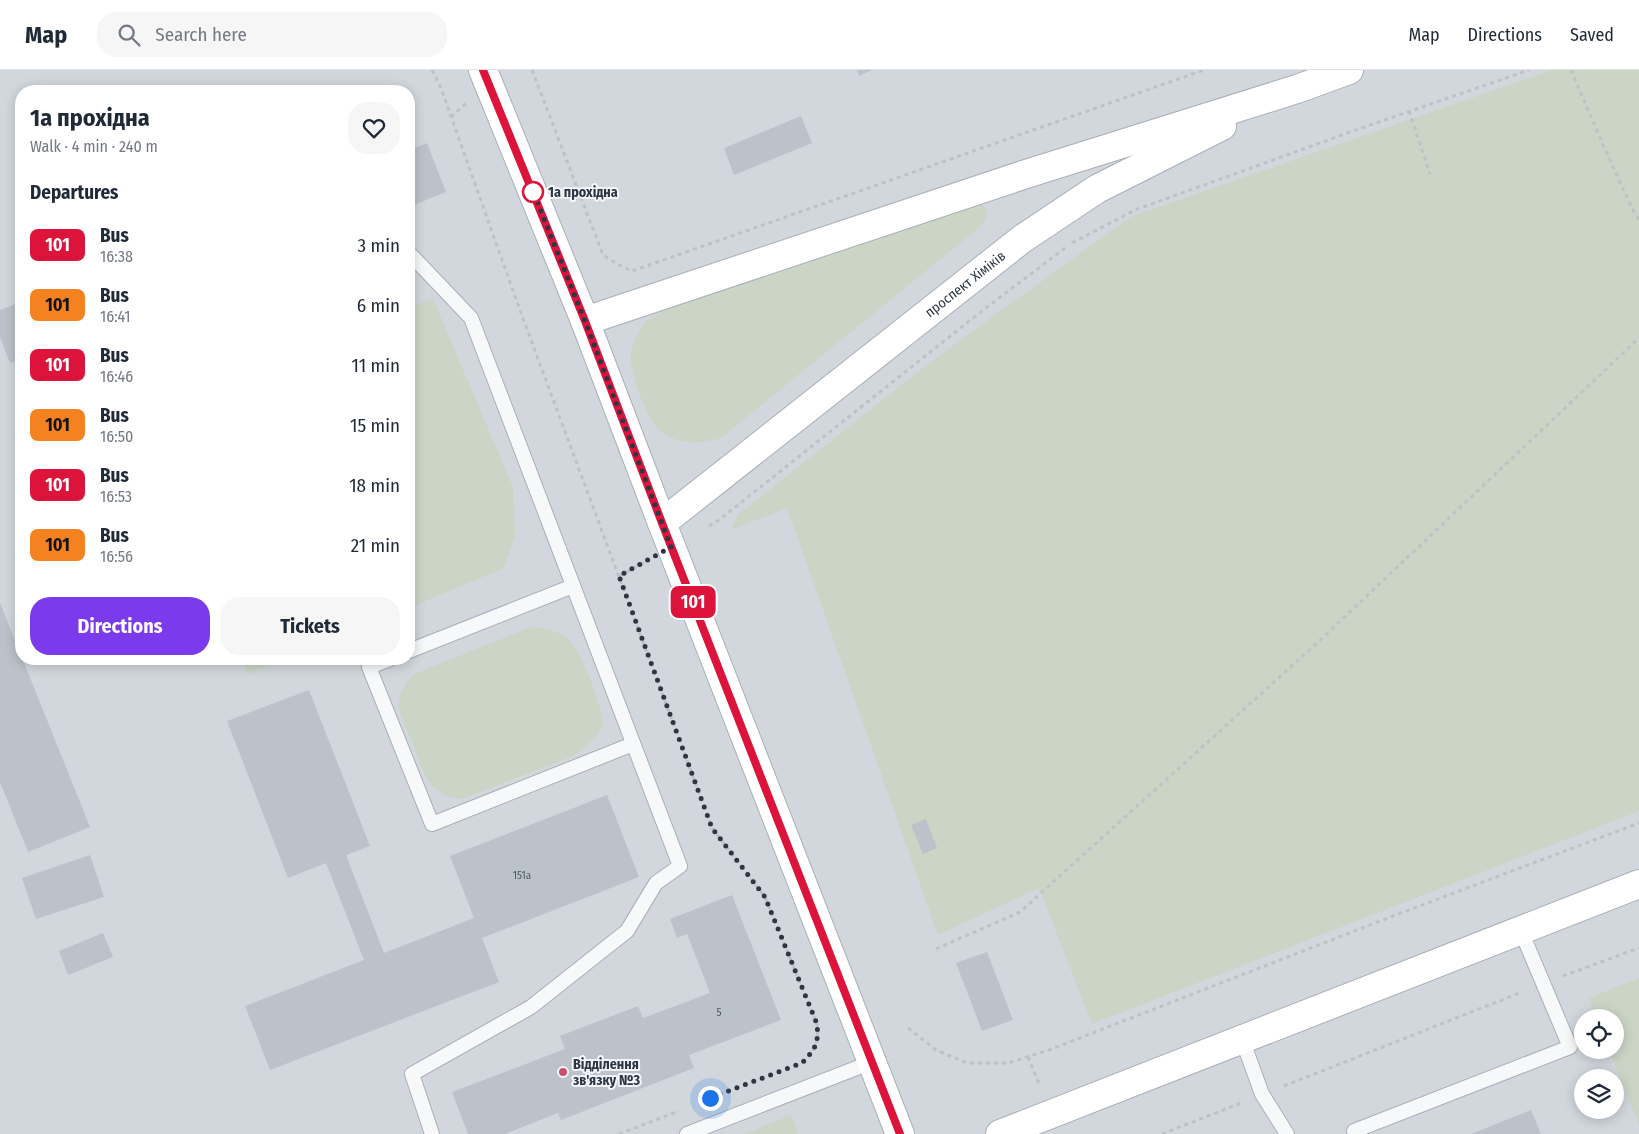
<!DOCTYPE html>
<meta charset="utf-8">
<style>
:root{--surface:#fff;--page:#f6f6f7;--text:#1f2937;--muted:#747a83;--line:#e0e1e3;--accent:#7c3aed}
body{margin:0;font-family:"Fira Sans Condensed",sans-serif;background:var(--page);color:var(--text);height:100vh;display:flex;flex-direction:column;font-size:19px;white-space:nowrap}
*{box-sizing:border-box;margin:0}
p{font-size:16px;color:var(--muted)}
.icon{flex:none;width:28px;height:28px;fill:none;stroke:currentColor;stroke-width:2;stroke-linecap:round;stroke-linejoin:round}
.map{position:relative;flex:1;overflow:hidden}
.panel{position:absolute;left:15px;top:15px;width:400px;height:580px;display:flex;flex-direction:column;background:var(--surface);border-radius:20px;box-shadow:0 2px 12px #0003}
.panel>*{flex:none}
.badge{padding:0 10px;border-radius:8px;font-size:18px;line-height:32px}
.tools{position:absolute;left:1574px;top:939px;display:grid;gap:10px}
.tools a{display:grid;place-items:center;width:50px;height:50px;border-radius:50%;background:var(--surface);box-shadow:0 2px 12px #0003;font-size:25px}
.you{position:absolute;width:25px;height:25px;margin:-12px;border:4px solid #fff;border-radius:50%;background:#1a73e8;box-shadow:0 0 0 8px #1a73e833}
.map>.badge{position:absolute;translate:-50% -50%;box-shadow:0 0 0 2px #fff}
h2{padding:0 15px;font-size:19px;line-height:45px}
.round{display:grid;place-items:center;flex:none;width:52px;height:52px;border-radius:20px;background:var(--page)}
.head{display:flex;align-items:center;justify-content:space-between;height:85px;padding:0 15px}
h1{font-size:24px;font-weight:700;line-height:38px}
.primary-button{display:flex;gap:10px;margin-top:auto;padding:10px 15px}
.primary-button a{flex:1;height:58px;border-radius:20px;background:var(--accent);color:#fff;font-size:20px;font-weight:700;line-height:58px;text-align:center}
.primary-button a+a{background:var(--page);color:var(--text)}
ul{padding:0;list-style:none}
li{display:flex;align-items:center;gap:15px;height:60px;padding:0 15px}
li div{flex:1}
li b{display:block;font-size:19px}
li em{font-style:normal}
li .badge{min-width:55px;font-weight:700;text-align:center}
header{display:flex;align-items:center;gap:30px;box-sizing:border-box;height:70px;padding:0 25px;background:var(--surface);border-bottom:1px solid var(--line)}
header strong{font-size:24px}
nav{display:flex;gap:28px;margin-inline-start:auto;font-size:18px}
.search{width:350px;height:45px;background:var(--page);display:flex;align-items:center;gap:12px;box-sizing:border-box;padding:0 18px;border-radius:20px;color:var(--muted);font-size:19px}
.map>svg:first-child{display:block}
.built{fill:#d2d7dd;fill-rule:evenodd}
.green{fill:#cbd5c6}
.building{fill:#bcc2c9}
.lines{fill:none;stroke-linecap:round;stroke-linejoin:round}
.lane-casing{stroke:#a9afb6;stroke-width:16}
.secondary-casing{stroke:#a9afb6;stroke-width:30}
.path{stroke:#bec2c7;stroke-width:3;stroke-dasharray:4 4;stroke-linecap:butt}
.lane{stroke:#f7f8fa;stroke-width:14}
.secondary{stroke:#fff;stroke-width:28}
.line-casing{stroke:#fff;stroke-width:11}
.line{stroke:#dc143c;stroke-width:8}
.walk{stroke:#2c3744;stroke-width:5;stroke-dasharray:0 9}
.stop-dot{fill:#fff;stroke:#dc143c;stroke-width:2.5}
.poi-dot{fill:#ca506e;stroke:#f4f6f9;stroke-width:2}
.labels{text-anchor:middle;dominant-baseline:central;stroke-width:4;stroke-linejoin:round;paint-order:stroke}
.number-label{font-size:11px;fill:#505a65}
.stop-label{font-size:14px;font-weight:bold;fill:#2c3744;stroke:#f4f6f9;text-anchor:start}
.street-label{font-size:14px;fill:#2c3744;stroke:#f4f6f9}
.poi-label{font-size:14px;font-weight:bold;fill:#2c3744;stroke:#f4f6f9;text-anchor:start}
</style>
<header>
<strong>Map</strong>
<div class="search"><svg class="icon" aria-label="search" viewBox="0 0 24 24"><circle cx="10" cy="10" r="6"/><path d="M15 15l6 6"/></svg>Search here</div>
<nav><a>Map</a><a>Directions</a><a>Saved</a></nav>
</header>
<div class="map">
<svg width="1639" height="1064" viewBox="0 0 1639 1064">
<rect width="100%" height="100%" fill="#e4e8ec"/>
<path class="built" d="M 0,0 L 1639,0 L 1639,1064 L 0,1064 ZM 21,21 L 409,21 L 409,589 L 21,589 ZM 1582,948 L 1615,948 L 1615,980 L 1582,980 ZM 1582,1008 L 1615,1008 L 1615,1040 L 1582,1040 Z"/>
<g class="green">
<polygon points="1552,0 1639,0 1639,741 1092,954 1039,818 938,865 787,438 730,460 739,444 929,293 1130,147"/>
<path d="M 979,133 L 984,136 L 987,142 L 986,149 L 980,157 L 721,368 C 702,373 684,375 665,365 C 649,356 629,304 631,286 C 632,275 637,263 644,254 C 653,243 668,239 680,233 Z"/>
<polygon points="433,229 513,417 515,466 504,498 409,538 409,237"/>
<path d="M 531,557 C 544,558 553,559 564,566 C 569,570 576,578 579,584 C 585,596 606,644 602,656 C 597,669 583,678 573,686 L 462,729 L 446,726 L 433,717 L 425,705 L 398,637 L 400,625 L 407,612 L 414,604 Z"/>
<polygon points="242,589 286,589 247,604"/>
<polygon points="1639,908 1639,1055 1609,980 1615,980 1615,948 1596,947 1589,928"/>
<polygon points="791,1045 798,1064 744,1064"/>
</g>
<g class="building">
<polygon points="857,0 872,0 859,6"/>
<polygon points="373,15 375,21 357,21"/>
<polygon points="801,46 812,73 734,105 724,78"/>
<polygon points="427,73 446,122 409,137 409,80"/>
<polygon points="21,232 21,289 10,293 0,267 0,240"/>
<polygon points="0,533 90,757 28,782 0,712"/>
<polygon points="309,620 370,776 346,785 384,883 474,848 450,786 607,725 639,807 482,868 499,912 270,1000 245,936 364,890 326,793 288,808 227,651"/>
<polygon points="926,749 937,778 923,784 911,755"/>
<polygon points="90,785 104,827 36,849 22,808"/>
<polygon points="732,825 781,950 689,985 694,998 561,1050 558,1043 505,1064 468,1064 452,1022 565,979 560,966 638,936 643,948 710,923 687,864 677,868 670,849"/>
<polygon points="103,863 113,887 68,905 59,881"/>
<polygon points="987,882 1013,950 982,961 956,893"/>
<polygon points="1531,1040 1541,1064 1471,1064"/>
</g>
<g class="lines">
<defs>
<g id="lane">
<polyline points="409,187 412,186 471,248 680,796 656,813 627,861 531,937 412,1004 432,1064"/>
<polyline points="409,581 573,516"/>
<polyline points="390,589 369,597 432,754 633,674"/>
<polyline points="1242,969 1262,1024 1287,1064"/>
<polyline points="1354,1061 1570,977 1521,861"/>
<polyline points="687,1064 872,992"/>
</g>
<g id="secondary">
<polyline points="483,0 585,251 662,453 900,1064"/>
<polyline points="585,251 1026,104 1297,19 1349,0"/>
<path id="s1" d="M 662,453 L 1022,169 L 1097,119 L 1222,56"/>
<polyline points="1000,1064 1639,814"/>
</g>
</defs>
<use href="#lane" class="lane-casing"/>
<use href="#secondary" class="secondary-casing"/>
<g class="path">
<path d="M 432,0 L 441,18 L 517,232 L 712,758 L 765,827 L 817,954 C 819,972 815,984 799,994"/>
<polyline points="532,0 603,185 619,195 632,201 1204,0"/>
<path d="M 1571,0 C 1592,49 1612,97 1635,144 L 1639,150"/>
<polyline points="1409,41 1430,104"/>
<polyline points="451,47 466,33"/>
<polyline points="1072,173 1135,140 1353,61 1529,0"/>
<polyline points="709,456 719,450 978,244 1065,178"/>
<polyline points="619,506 647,491"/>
<polyline points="936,879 1020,842 1316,574 1639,268"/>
<polyline points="1563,906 1639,878"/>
<polyline points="908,958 936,980 967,993 1008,993 1049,980 1393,846 1639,753"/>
<polyline points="1028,987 1040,1016"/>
<polyline points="1284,1016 1522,922"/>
<polyline points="619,1064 679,1041"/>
<polyline points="1162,1064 1241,1033"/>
</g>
<use href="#lane" class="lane"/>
<use href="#secondary" class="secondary"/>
</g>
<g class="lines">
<defs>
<polyline id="line" points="483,0 585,251 662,453 900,1064"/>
</defs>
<use href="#line" class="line-casing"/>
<use href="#line" class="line"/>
<path class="walk" d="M 533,122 L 532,119 L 585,251 L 671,477 L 619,506 L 712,758 L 765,827 L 817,954 C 819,974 815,979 802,993 L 710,1028"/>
</g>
<circle class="stop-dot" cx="533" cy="122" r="10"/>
<circle class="poi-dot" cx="563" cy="1002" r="5"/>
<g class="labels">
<g class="number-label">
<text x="522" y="805">151а</text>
<text x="719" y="942">5</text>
</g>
<g class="stop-label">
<text x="548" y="122">1а прохідна</text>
</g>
<g class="street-label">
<text stroke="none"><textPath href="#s1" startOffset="386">проспект Хіміків</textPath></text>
</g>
<g class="poi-label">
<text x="573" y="994">Відділення<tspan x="573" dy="16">зв'язку №3</tspan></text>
</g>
</g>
</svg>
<div class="tools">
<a><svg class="icon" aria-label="locate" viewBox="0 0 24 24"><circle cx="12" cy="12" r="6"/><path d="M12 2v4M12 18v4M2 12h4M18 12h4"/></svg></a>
<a><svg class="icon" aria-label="layers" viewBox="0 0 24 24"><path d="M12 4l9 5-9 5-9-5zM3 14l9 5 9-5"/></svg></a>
</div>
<div class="you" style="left:710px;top:1028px"></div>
<b class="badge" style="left:693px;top:532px;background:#dc143c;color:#fff">101</b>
<section class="panel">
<div class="head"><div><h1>1а прохідна</h1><p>Walk · 4 min · 240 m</p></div><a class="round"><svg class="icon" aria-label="heart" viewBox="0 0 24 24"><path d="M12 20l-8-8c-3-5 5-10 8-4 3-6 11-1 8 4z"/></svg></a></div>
<h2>Departures</h2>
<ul>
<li><span class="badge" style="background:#dc143c;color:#fff">101</span><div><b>Bus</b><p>16:38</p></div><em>3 min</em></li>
<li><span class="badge" style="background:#f58220;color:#111">101</span><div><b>Bus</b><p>16:41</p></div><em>6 min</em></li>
<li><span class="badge" style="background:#dc143c;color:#fff">101</span><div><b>Bus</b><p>16:46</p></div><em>11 min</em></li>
<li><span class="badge" style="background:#f58220;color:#111">101</span><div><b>Bus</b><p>16:50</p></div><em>15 min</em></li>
<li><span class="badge" style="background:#dc143c;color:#fff">101</span><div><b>Bus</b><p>16:53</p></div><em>18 min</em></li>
<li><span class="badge" style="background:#f58220;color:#111">101</span><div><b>Bus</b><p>16:56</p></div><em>21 min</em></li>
</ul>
<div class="primary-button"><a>Directions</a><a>Tickets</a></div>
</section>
</div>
